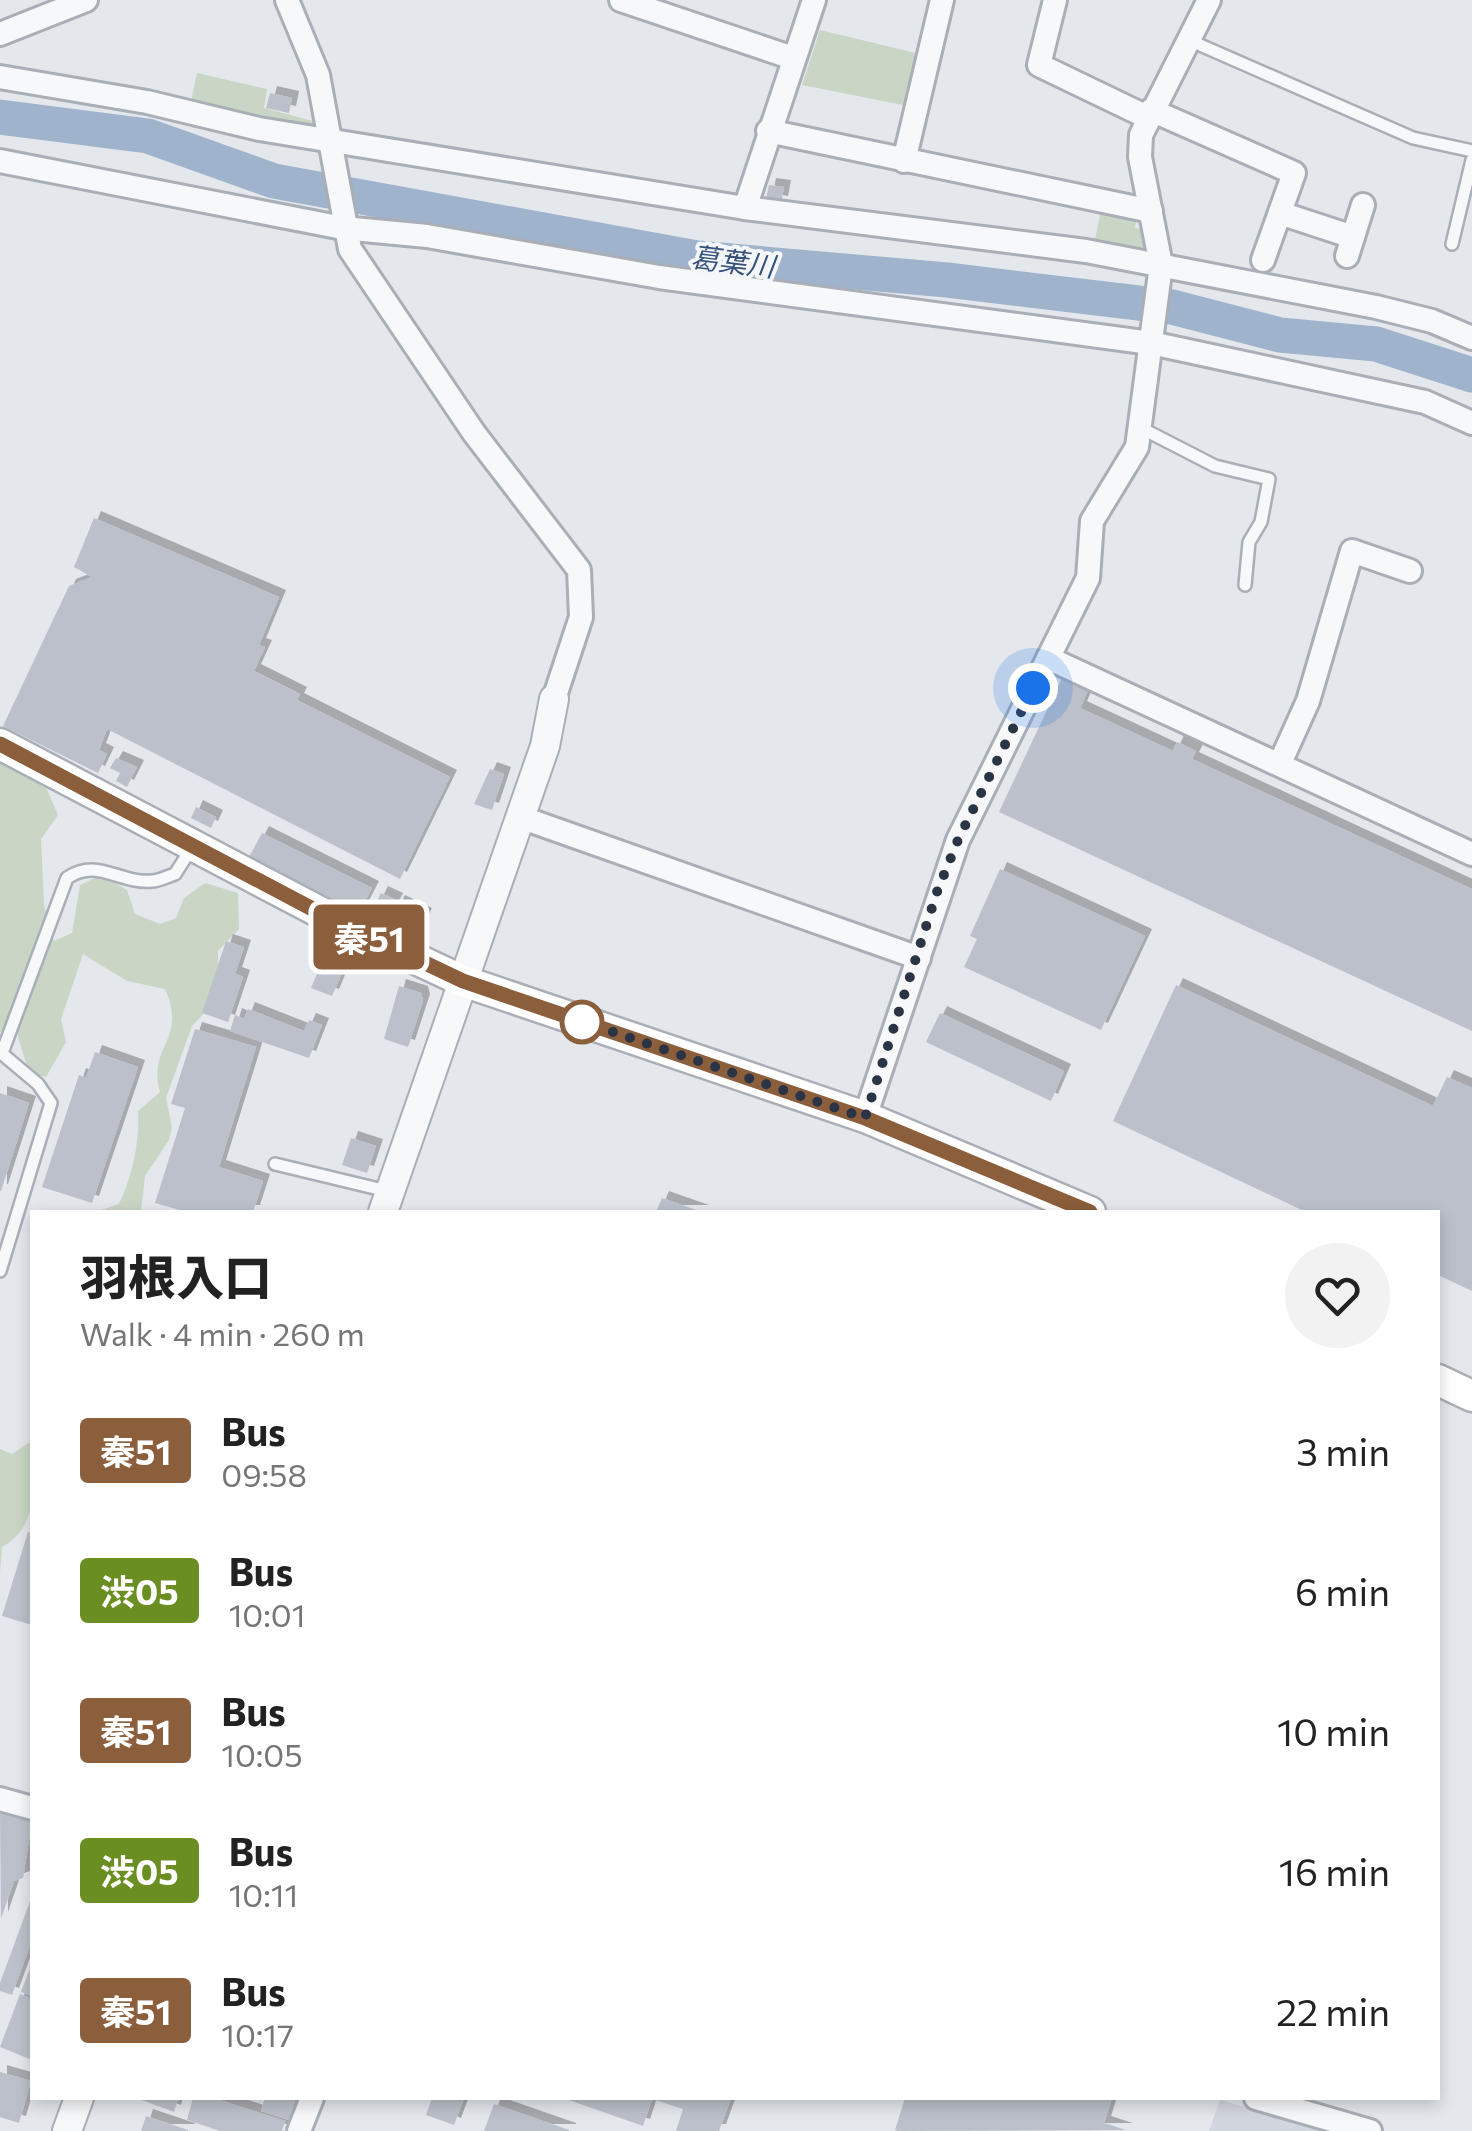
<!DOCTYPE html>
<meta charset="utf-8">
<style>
:root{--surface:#fff;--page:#f2f2f2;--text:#222;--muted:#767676}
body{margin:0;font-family:Commissioner,"Noto Sans JP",sans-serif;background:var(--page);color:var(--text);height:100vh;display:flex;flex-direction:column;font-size:38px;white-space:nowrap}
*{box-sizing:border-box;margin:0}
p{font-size:32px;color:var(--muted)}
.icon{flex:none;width:55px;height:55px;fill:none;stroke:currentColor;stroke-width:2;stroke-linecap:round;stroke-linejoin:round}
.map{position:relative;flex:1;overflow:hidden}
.details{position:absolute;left:30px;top:1210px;width:1410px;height:890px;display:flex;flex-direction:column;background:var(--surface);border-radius:0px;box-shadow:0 5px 15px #0003}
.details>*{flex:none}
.badge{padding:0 20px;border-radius:8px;font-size:35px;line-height:65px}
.you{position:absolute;width:50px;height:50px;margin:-25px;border:8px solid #fff;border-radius:50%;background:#1a73e8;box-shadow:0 0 0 15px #1a73e833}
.map>.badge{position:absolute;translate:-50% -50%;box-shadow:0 0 0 5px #fff}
.round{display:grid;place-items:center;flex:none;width:105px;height:105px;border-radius:52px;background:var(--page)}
.headline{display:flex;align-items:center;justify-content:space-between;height:170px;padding:0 50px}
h1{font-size:48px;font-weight:800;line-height:75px}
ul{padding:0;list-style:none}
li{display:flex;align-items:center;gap:30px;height:140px;padding:0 50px}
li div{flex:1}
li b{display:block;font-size:38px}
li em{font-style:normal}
li .badge{min-width:110px;font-weight:700;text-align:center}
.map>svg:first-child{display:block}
.built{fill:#d2d6de}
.green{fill:#c9d6c5}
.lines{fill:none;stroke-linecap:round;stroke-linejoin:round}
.river{stroke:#9fb4cc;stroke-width:35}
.building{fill:#bbc0ca;filter:url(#shadow)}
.service-casing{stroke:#a9aeb7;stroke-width:16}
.minor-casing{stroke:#a9aeb7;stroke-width:28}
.tertiary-casing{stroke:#a9aeb7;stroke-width:32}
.secondary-casing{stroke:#a9aeb7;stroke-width:35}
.service{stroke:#f7f8fa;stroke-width:11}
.minor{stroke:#f7f8fa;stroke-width:22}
.tertiary{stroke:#f7f8fa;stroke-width:28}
.secondary{stroke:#fff;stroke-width:30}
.line-casing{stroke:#fff;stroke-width:22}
.line{stroke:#8b5e3c;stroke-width:15}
.walk{stroke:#2b3445;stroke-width:10;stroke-dasharray:0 18}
.stop-dot{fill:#fff;stroke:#8b5e3c;stroke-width:5}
.labels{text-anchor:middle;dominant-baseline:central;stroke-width:8;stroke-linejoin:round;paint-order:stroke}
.water-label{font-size:28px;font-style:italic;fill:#34527a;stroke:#f4f6f9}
</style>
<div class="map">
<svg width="1472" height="2131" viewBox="0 0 1472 2131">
<defs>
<filter id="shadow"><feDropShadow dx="7" dy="-7" stdDeviation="0" flood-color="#0004"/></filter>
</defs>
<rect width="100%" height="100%" fill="#e4e7ec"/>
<polygon class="built" points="1220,2100 1330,2131 1209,2131"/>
<g class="green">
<polygon points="820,30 920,54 908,106 802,85"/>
<polygon points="197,73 267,89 264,108 320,123 319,132 190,106"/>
<polygon points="1101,210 1137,216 1135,228 1144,229 1145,249 1139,254 1094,245"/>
<path d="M 0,759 L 46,787 L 58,815 L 41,839 L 44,905 L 54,941 L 72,933 L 80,885 L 101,875 L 127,890 L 135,914 L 160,924 L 176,918 L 184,898 L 205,883 L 238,893 L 239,929 L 218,951 L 218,975 L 207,1010 L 192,1026 L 166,1098 L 172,1127 L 169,1140 L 145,1176 L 141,1212 L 101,1210 L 119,1204 C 132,1177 140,1142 138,1111 L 160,1092 C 147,1046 188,1040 165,989 L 127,981 L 83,954 L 61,1019 L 66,1042 L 46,1077 L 29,1073 L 16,1030 L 0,1032 Z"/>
<path d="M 32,1441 C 33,1480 41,1526 2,1547 L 0,1572 L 0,1449 L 12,1454 Z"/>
</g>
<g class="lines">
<polyline class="river" points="0,117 148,136 274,181 697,258 947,280 1172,307 1280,335 1376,344 1472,375"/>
</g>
<g class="building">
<polygon points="270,93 292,98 289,113 266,108"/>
<polygon points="769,185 784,187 781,203 766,200"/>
<polygon points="94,518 279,597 259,645 265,647 254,671 300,694 297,700 450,777 400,879 107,729 99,750 107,754 98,773 3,726 69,586 92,577 74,567"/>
<polygon points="1062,678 1088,690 1080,708 1173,751 1177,742 1196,751 1192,759 1472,889 1472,1031 999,812"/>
<polygon points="116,758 137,767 127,787 116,781 120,773 110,768"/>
<polygon points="490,769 504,774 492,810 474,804"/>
<polygon points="196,807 216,817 211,828 191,818"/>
<polygon points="262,833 372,888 358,915 248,859"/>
<polygon points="1000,869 1145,936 1101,1030 964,967 977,939 970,936"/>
<polygon points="381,893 396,900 389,914 374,907"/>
<polygon points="398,902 425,915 416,933 389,920"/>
<polygon points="226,941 244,947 235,974 243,977 228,1022 202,1013"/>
<polygon points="328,948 349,956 332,996 311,988"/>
<polygon points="1176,985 1433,1106 1447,1077 1472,1088 1472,1291 1438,1275 1438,1212 1306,1212 1113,1121"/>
<polygon points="399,986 421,993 423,1001 408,1047 384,1039"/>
<polygon points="248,1009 304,1031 309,1020 322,1025 309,1058 230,1031 235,1015 244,1019"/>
<polygon points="940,1013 1064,1071 1051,1101 926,1042"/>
<polygon points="195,1029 256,1047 219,1167 263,1181 253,1212 187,1212 155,1203 185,1108 171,1104"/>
<polygon points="95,1052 138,1067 92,1203 42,1187 79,1075 86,1078"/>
<polygon points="0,1093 29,1103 1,1191 0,1191"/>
<polygon points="351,1138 376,1146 367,1173 342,1165"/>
<polygon points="662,1198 702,1212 656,1212"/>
<polygon points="28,1532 32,1533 32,1625 2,1616"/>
<polygon points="0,1811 32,1821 23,1878 14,1881 1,1919"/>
<polygon points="32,1896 32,1940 12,1995 0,1991 0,1983"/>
<polygon points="32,1963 32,1996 21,1992"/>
<polygon points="20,1994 32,1999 32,2060 0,2047"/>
<polygon points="0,2072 31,2081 19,2123 0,2117"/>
<polygon points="136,2098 178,2098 174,2112"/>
<polygon points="193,2098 213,2098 285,2121 282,2131 220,2131 187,2120"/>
<polygon points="265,2098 295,2100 289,2120 261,2111"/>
<polygon points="432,2098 464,2098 454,2125 426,2115"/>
<polygon points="563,2098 731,2098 719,2131 676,2131 683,2109 652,2099 643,2126"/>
<polygon points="905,2098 1112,2098 1104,2123 1126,2130 898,2131 895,2130"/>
<polygon points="494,2104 569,2130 569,2131 484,2131"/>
<polygon points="146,2116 188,2130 188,2131 141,2131"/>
</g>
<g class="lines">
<defs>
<g id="service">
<polyline points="1191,41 1413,138 1472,151"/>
<polyline points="1452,244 1472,160"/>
<polyline points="1141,428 1215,466 1269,479 1261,522 1249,542 1245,585"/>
<polyline points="0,1052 38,1084 51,1103 0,1271"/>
<path d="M 2,1053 L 67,878 C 97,857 119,884 152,881 C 159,881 168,876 175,874 L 191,849"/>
<polyline points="275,1164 387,1191"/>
</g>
<g id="minor">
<polyline points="287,0 318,75 350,249 474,433 579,570 581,617 554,699"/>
<polyline points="621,0 793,58"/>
<polyline points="1055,0 1039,65 1147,117"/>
<polyline points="0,34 86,0"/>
<polyline points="0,77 147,102 259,129 745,208 1086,251 1376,307 1432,321 1472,338"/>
<polyline points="1151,110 1294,173 1263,260"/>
<polyline points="768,131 1151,211"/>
<polyline points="0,161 343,228 427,236 659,277 1151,343 1425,402 1472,423"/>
<polyline points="904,161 942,0"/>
<polyline points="745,208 814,0"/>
<polyline points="1280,213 1353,237"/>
<polyline points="1347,256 1363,205"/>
<polyline points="1048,658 1472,854"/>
<polyline points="1280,763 1308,701 1352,551 1410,571"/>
<polyline points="520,817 919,958"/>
<polyline points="865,1117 958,840 1088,578 1092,521 1137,447 1161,265 1140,157 1141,135 1209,0"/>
<polyline points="0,1799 32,1808"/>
<polyline points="1256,2098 1370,2131"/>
<polyline points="299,2131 312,2098"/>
</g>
<g id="tertiary">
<polyline points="383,1212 545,746 554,699"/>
<polyline points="67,2131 79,2098"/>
</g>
<g id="secondary">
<polyline points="0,744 354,930 463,981 865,1117 1090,1212"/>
<polyline points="1438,1380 1472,1396"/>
</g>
</defs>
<use href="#service" class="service-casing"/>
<use href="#minor" class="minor-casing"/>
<use href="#tertiary" class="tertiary-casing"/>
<use href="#secondary" class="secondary-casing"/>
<use href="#service" class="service"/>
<use href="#minor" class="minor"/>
<use href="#tertiary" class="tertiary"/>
<use href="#secondary" class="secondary"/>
</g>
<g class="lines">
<defs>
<polyline id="line" points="0,744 322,914 463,981 865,1118 1090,1212"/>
</defs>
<use href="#line" class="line-casing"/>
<use href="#line" class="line"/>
<polyline class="walk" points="582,1022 572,1018 865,1118 937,892 958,840 1033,688"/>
</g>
<circle class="stop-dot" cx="582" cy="1022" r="20"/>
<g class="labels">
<g class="water-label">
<text transform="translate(733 261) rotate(7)">葛葉川</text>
</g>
</g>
</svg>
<div class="you" style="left:1033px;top:688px"></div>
<b class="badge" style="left:369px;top:937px;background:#8b5e3c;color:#fff">秦51</b>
<section class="details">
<div class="headline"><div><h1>羽根入口</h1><p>Walk · 4 min · 260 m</p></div><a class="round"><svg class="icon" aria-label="heart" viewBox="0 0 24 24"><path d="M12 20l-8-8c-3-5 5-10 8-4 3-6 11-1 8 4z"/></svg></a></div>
<ul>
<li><span class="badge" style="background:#8b5e3c;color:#fff">秦51</span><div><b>Bus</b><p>09:58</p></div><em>3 min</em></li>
<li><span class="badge" style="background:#6b8e23;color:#fff">渋05</span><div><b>Bus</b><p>10:01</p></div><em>6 min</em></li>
<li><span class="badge" style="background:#8b5e3c;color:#fff">秦51</span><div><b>Bus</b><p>10:05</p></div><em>10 min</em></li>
<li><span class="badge" style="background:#6b8e23;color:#fff">渋05</span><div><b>Bus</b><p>10:11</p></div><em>16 min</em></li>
<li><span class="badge" style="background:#8b5e3c;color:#fff">秦51</span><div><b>Bus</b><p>10:17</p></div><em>22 min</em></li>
</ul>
</section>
</div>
